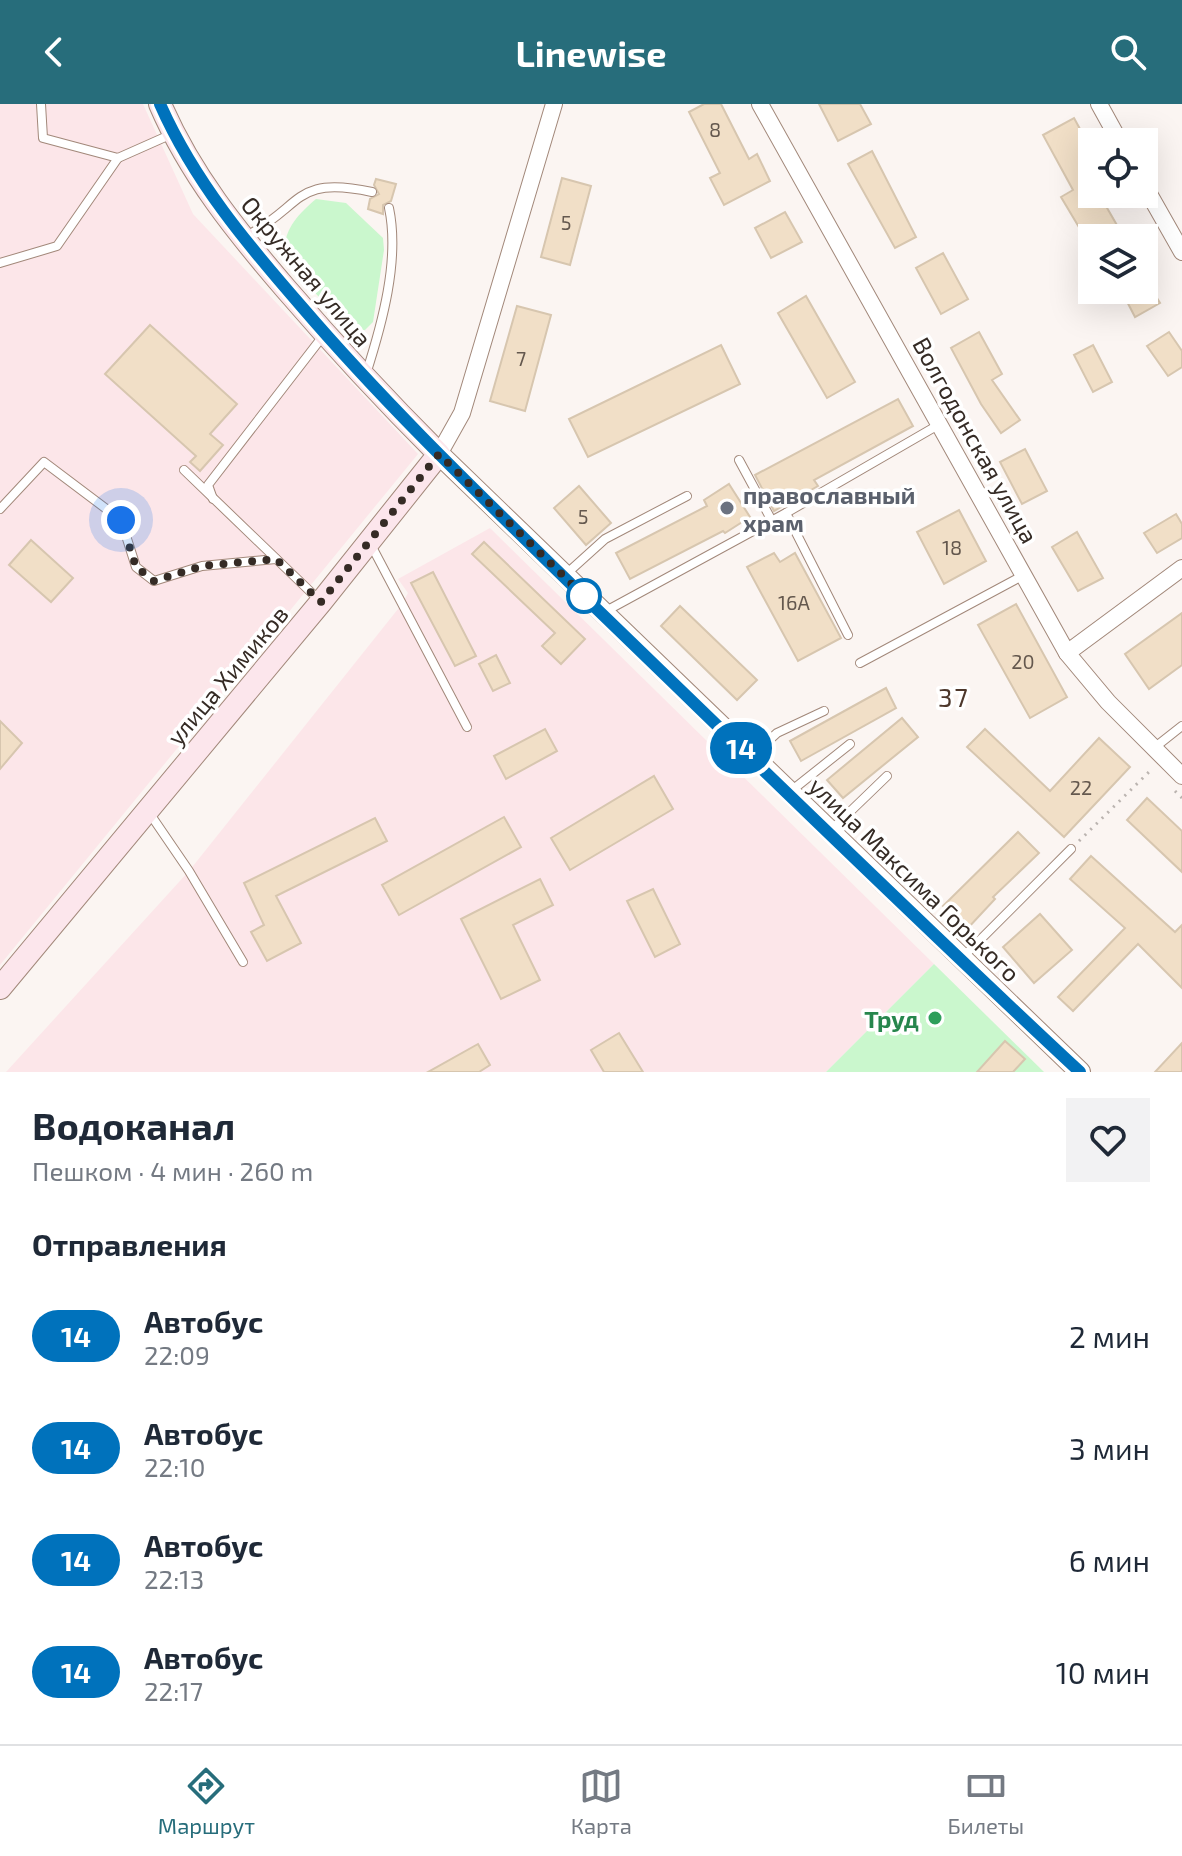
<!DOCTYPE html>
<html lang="ru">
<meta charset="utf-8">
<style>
:root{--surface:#fff;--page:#f2f2f3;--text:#1f2937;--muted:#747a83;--line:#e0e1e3;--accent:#276d7b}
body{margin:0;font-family:"Exo 2",sans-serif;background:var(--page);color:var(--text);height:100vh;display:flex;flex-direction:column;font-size:30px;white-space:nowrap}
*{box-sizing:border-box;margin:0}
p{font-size:26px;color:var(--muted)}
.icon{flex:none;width:44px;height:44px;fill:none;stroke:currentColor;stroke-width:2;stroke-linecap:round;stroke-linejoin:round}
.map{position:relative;height:968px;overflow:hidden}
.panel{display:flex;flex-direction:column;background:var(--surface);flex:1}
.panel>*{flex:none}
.badge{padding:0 16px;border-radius:26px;font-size:28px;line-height:52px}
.buttons{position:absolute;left:1078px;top:24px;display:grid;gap:16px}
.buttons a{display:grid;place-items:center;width:80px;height:80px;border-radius:0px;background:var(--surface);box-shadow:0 8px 32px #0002;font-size:40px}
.you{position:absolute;width:40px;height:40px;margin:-20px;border:6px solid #fff;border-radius:50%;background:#1a73e8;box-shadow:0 0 0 12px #1a73e833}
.map>.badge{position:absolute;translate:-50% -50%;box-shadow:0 0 0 4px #fff}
h2{padding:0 32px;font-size:30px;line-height:72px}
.round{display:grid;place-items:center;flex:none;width:84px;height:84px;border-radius:0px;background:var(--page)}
.head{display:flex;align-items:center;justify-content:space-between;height:136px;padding:0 32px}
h1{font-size:38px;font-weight:700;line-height:60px}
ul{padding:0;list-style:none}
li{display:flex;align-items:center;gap:24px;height:112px;padding:0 32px}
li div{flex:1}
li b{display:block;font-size:30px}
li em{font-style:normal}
li .badge{min-width:88px;font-weight:700;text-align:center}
header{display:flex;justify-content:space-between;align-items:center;height:104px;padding:0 32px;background:var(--accent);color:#fff;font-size:36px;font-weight:700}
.menu{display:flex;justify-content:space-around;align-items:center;height:112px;border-top:2px solid var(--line);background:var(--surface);font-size:22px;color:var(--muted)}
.menu a{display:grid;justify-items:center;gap:4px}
.menu .on{color:var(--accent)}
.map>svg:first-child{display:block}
.industrial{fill:#fce6e9}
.green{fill:#caf7cd}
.building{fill:#f1dfc7;stroke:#d7c6af;stroke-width:2}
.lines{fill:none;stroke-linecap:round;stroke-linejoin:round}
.service-casing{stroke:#a2887a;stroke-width:10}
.minor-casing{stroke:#a2887a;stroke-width:18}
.tertiary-casing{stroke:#a2887a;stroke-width:22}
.secondary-casing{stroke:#a2887a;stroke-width:24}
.path{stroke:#bbb4b0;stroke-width:3;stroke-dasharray:2 6;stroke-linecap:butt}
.service{stroke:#fff;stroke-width:8}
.minor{stroke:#fff;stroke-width:16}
.tertiary{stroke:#fff;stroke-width:20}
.secondary{stroke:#fce6ec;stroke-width:22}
.line-casing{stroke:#fff;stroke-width:18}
.line{stroke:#0072bc;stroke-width:12}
.walk{stroke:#352b25;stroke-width:8;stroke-dasharray:0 14.4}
.worship-dot{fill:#6b7280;stroke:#fff;stroke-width:3}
.stop-dot{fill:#fff;stroke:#0072bc;stroke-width:4}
.leisure-dot{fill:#2e9e5b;stroke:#fff;stroke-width:3}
.labels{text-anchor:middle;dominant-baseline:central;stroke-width:7;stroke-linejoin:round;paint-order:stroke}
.number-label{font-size:20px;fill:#64584e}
.street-label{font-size:24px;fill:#352b25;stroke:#fff}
.worship-label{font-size:24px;font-weight:bold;fill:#5b616d;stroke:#fff;text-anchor:start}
.leisure-label{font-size:24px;font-weight:bold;fill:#27864d;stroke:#fff;text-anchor:end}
.neighbourhood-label{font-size:26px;letter-spacing:2px;fill:#4d372b;stroke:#fff}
</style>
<header><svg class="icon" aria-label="back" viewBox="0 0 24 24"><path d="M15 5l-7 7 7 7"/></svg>Linewise<svg class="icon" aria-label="search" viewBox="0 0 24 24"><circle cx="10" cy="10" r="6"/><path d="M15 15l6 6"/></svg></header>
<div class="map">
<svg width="1182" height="968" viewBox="0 0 1182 968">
<rect width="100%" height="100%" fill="#fbf5f2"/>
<g class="industrial">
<polygon points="0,0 143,0 193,110 418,350 0,861"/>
<polygon points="490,424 934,860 826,968 6,968 189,767 402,500 408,489 398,475"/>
</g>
<g class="green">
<path d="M 316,95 L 346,99 L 383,134 L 384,146 L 373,218 L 365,226 L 350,229 L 286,155 C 280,129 297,111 316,95 Z"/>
<polygon points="934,860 1044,968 826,968"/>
</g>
<g class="building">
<polygon points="704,0 721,0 749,55 757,50 770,77 724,101 710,74 720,69 689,8"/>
<polygon points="819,0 860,0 871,20 838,37"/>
<polygon points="1074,14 1092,47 1092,56 1082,62 1092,78 1092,90 1099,90 1118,123 1099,134 1092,134 1089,140 1061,93 1073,86 1043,31"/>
<polygon points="872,47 916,133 895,144 848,60"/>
<polygon points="562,74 591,82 570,161 541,153"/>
<polygon points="376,75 396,80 391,97 383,101 383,110 368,105 370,95 379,90 374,81"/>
<polygon points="785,108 802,138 771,154 755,124"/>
<polygon points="943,149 968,195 941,210 916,164"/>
<polygon points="1121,186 1152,186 1160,199 1135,213"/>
<polygon points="806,192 855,278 827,294 778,209"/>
<polygon points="517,202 551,211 525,307 490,297"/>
<polygon points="150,221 237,300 210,330 223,341 200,367 190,358 196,352 105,270"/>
<polygon points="979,228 1002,270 992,276 1020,316 1001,329 981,300 951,244"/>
<polygon points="1169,228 1182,247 1182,263 1168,272 1147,242"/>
<polygon points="721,241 740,280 588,353 569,315"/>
<polygon points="1093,241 1112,278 1093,288 1074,251"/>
<polygon points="898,295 913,322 814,376 818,382 774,407 755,371"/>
<polygon points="1025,345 1047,387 1022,400 1000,358"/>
<polygon points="729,380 750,413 725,429 723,427 630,475 616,449 707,402 704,396"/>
<polygon points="579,382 611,419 586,441 554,404"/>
<polygon points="959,406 986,457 944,480 917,428"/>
<polygon points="1176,410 1182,420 1182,434 1157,449 1144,429"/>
<polygon points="1077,428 1103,474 1078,487 1052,443"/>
<polygon points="31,436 73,474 51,498 9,461"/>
<polygon points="484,438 585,535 561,560 542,542 555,529 472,450"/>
<polygon points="774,449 780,458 795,449 841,534 798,557 747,463"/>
<polygon points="433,468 476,552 455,562 411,479"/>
<polygon points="1016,500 1067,593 1030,614 978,521"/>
<polygon points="680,502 757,576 737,596 661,522"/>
<polygon points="1182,509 1182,561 1149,585 1125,550"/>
<polygon points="496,551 510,579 493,587 479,560"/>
<polygon points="886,584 896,604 801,657 790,637"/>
<polygon points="902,614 918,633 843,694 827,676"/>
<polygon points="0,617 22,639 0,665"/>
<polygon points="545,625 557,647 506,675 494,652"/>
<polygon points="985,625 1050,687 1099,634 1130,663 1064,733 967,643"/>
<polygon points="654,672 673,705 570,766 551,734"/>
<polygon points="1147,694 1182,727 1182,768 1127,716"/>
<polygon points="504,713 521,743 399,811 382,781"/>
<polygon points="375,714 387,737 276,792 301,839 267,857 251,828 264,821 244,779"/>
<polygon points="1018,728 1039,749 993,793 995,795 967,825 943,802"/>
<polygon points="1091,752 1175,828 1182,821 1182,884 1138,840 1073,907 1058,893 1125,824 1070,775"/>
<polygon points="540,775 553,801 513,821 540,876 501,895 461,815"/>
<polygon points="653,785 680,840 655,853 627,797"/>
<polygon points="1040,810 1072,846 1034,879 1003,843"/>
<polygon points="619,929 643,968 604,968 591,946"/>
<polygon points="1005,937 1025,955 1013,968 977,968"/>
<polygon points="1182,939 1182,968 1155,968"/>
<polygon points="478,940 490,961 479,968 428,968"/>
</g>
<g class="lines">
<defs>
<g id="service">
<polyline points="41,0 43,34 118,54 172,30"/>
<path d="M 246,132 C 304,102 293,71 372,88"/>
<polyline points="0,159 57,142 118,54"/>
<path d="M 366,270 C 382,220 400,156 389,104"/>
<polyline points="739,356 772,417"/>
<polyline points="184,366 319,496"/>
<polyline points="213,395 208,381 323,232"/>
<polyline points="0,405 44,358 121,416 136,463 154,477 202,462 276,455"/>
<polyline points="786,409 848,531"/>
<polyline points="370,439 467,623"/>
<polyline points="564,472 605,435 687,392"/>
<polyline points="606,507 786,409 940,320"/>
<polyline points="860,559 1024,471"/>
<polyline points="1154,644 1182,622"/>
<polyline points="754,650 777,629 824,607"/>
<polyline points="791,687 850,640"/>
<polyline points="148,707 189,767 243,858"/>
<polyline points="830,727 887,672"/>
<polyline points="961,855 1071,745"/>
</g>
<g id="minor">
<polyline points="760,0 1067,549 1108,598 1182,672"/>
<polyline points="1099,0 1120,38"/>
<polyline points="1144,81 1182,148"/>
<polyline points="439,350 462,309 554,0"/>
<polyline points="1067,549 1182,464"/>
</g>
<polyline id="tertiary" points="439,350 1080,968"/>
<path id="secondary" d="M 0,884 L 321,498 L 439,350 C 386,297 335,242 286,185 C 237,128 190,70 160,0"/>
</defs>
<use href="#service" class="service-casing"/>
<use href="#minor" class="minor-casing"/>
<use href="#tertiary" class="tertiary-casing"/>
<use href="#secondary" class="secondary-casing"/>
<g class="path">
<polyline points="1175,687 1182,694"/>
<polyline points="1079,737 1153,664"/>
</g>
<use href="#service" class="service"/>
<use href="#minor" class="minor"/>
<use href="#tertiary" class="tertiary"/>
<use href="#secondary" class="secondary"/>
</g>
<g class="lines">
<defs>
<path id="line" d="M 160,0 C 194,77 247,140 302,203 C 387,302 481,392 574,483 C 742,645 909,809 1080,968"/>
</defs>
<use href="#line" class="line-casing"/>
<use href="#line" class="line"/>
<polyline class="walk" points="121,416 136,463 154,477 202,462 276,455 321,498 439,350 584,492"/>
</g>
<circle class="worship-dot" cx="727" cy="404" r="8"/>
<circle class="stop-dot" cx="584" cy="492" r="16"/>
<circle class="leisure-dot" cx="935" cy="914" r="8"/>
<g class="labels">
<g class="number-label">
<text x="715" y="25">8</text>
<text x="566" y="118">5</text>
<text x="521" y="254">7</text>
<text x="583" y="412">5</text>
<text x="952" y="443">18</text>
<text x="794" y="498">16А</text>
<text x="1023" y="557">20</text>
<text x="1081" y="683">22</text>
</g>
<g class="street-label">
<text transform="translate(307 167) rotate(50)">Окружная улица</text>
<text transform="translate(976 336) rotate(61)">Волгодонская улица</text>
<text transform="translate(227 571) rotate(-50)">улица Химиков</text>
<text transform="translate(915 775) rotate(44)">улица Максима Горького</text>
</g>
<g class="worship-label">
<text x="743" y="390">православный<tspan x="743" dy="28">храм</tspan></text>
</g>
<g class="leisure-label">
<text x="919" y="914">Труд</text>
</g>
<g class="neighbourhood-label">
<text x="954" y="592">37</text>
</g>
</g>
</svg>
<div class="buttons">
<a><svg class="icon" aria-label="locate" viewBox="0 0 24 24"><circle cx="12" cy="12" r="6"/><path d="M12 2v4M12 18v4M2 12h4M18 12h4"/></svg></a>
<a><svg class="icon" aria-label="layers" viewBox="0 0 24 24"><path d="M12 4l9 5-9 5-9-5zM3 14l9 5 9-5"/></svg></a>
</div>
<div class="you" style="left:121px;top:416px"></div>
<b class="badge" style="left:741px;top:644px;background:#0072bc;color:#fff">14</b>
</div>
<section class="panel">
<div class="head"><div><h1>Водоканал</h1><p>Пешком · 4 мин · 260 m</p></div><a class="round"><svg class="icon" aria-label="heart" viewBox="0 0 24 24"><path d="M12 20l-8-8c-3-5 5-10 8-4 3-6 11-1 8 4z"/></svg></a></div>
<h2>Отправления</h2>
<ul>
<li><span class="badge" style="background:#0072bc;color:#fff">14</span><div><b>Автобус</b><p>22:09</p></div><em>2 мин</em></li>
<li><span class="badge" style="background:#0072bc;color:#fff">14</span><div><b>Автобус</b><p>22:10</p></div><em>3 мин</em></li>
<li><span class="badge" style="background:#0072bc;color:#fff">14</span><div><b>Автобус</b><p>22:13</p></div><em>6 мин</em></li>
<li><span class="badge" style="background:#0072bc;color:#fff">14</span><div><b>Автобус</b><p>22:17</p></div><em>10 мин</em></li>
</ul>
</section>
<nav class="menu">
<a class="on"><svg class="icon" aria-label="directions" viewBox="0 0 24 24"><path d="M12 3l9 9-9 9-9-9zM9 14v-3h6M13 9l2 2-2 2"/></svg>Маршрут</a>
<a><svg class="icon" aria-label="map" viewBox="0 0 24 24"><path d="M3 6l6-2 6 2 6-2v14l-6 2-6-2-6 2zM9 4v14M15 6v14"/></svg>Карта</a>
<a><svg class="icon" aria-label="tickets" viewBox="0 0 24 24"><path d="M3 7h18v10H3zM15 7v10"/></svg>Билеты</a>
</nav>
